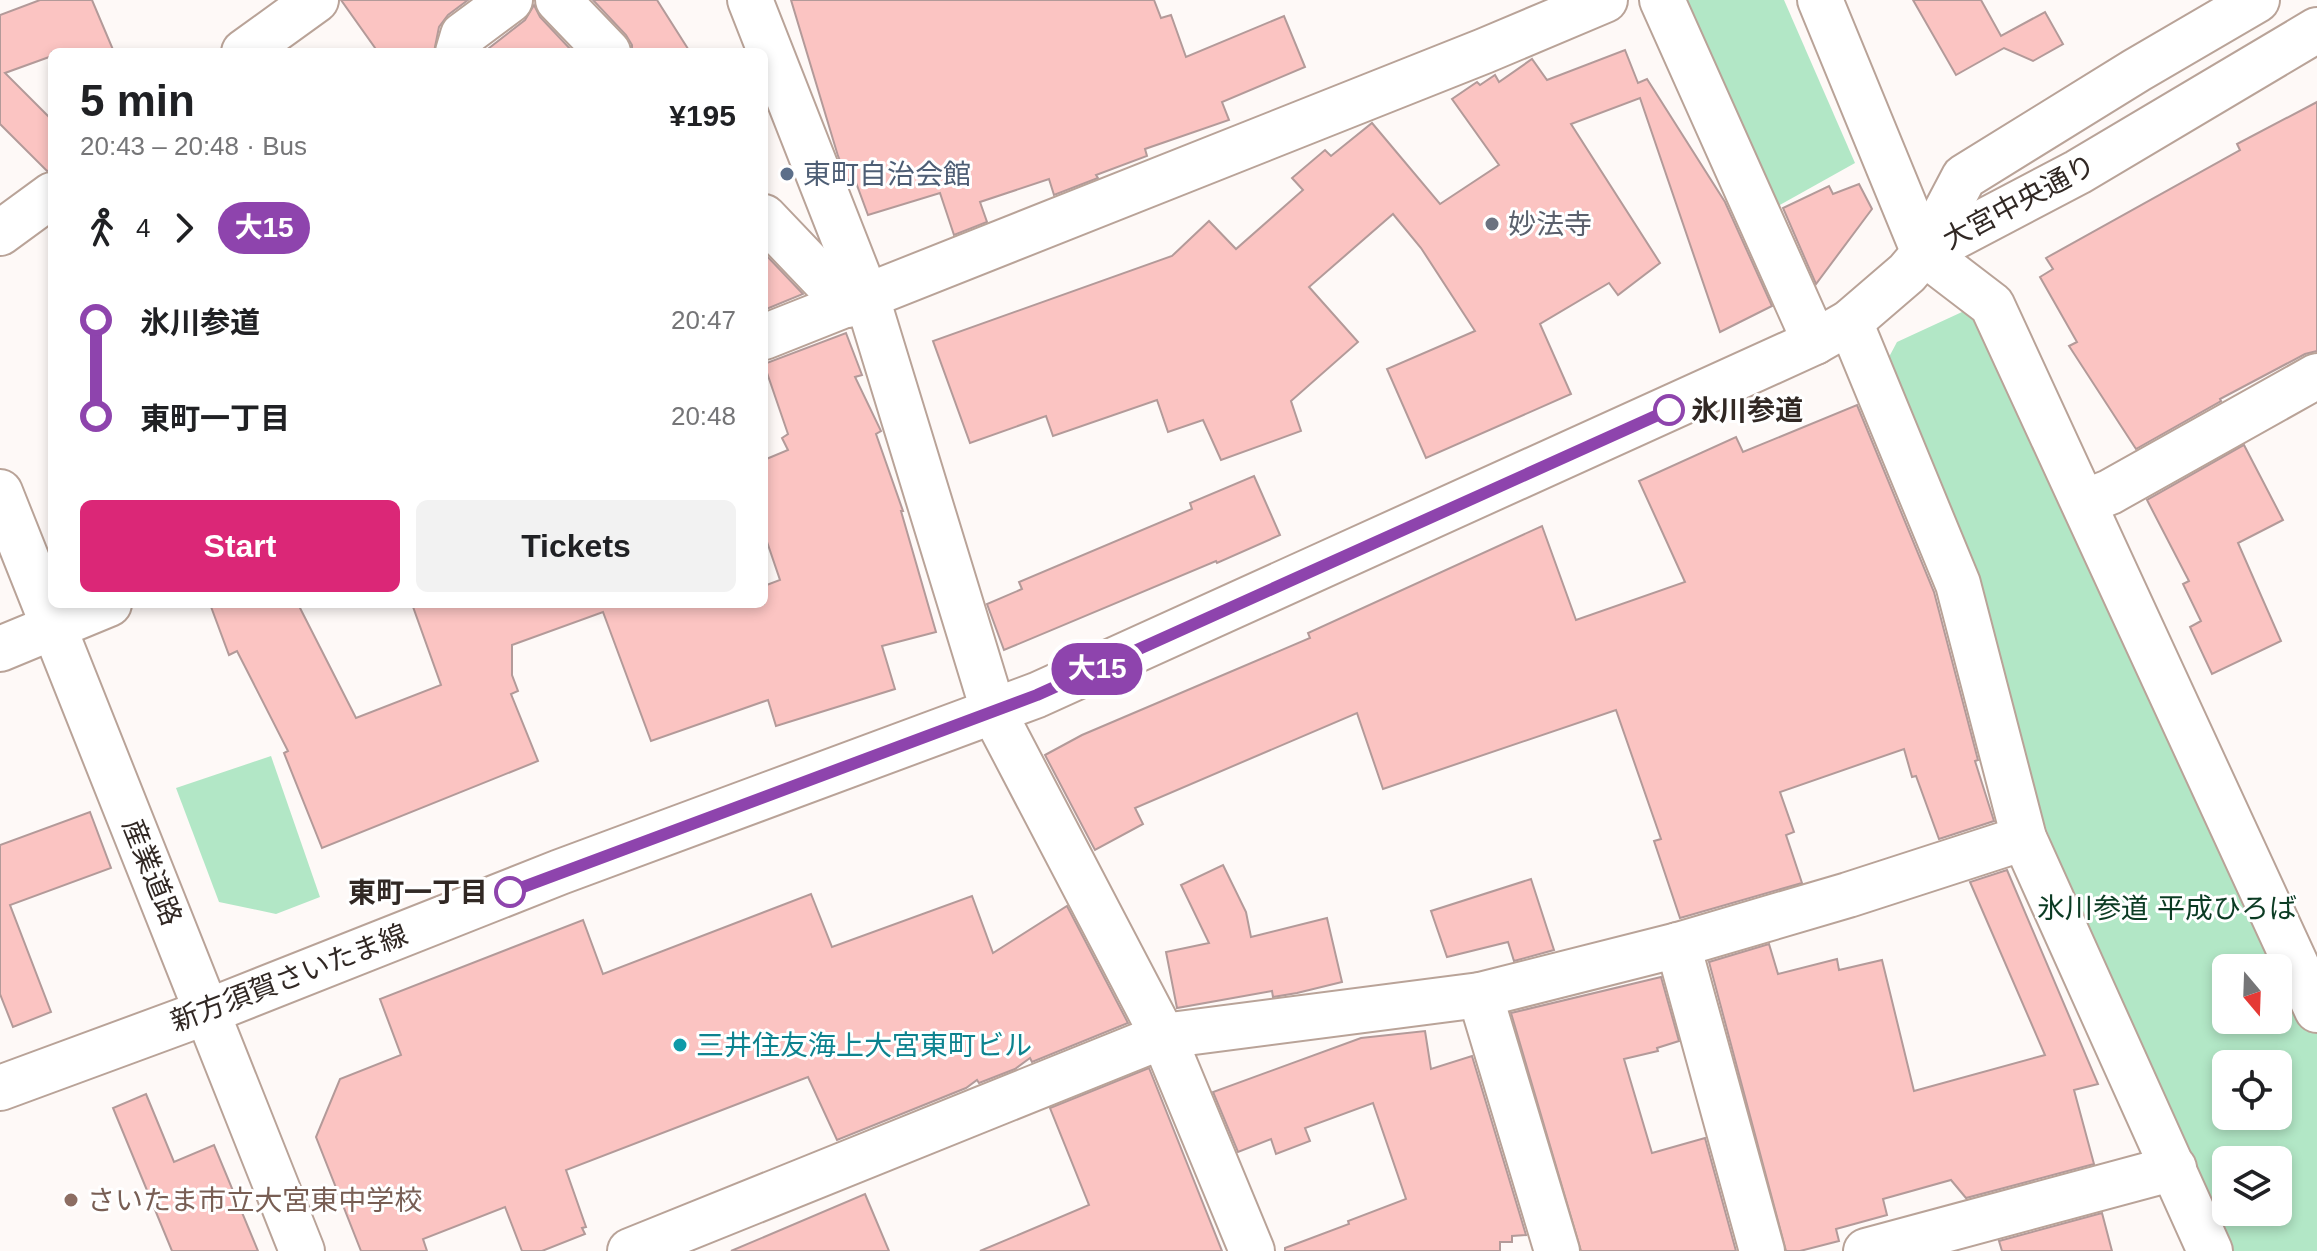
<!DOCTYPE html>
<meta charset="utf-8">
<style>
:root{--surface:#fff;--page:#f2f2f2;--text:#202124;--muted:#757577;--accent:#db2777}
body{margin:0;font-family:Helvetica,"Noto Sans JP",sans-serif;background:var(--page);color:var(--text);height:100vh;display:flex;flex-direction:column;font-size:30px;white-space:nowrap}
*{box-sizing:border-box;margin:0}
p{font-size:26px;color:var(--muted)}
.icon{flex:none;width:44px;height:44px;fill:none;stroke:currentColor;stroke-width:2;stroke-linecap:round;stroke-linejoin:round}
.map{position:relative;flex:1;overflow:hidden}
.details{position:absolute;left:48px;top:48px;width:720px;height:560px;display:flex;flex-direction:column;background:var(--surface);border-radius:12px;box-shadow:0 4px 12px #0003}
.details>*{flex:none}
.badge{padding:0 16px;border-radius:26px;font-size:28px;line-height:52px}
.needle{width:52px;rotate:161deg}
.tools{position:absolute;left:2212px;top:954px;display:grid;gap:16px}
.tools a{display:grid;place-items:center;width:80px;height:80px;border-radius:12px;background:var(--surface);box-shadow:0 4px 12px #0003;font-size:40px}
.map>.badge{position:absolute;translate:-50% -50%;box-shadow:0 0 0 4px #fff}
.legs{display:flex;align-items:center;gap:12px;height:88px;padding:0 32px;font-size:26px}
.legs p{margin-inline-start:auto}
.headline{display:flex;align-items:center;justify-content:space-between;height:136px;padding:0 32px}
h1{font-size:44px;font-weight:700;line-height:60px}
.button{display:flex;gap:16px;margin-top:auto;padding:16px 32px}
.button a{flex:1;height:92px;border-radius:12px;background:var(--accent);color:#fff;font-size:32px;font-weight:700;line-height:92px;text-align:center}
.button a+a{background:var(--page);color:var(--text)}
ul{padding:0 32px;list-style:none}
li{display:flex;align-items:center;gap:28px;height:96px;font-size:30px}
li i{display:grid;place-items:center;width:12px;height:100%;margin:0 10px;background:currentColor}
li i::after{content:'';width:20px;height:20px;margin:-10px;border:6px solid;border-radius:50%;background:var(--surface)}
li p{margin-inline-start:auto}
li:first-child i{background:linear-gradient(#0000 50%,currentColor 0)}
li:last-child i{background:linear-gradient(currentColor 50%,#0000 0)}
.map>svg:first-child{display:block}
.green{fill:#b2e7c6;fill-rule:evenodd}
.building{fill:#fbc4c2;stroke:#b39a99;stroke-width:2}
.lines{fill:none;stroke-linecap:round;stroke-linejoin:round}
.minor-casing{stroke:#b9a398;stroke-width:48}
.major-casing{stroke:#b9a398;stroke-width:48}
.minor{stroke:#fff;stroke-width:44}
.major{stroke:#fff;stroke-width:44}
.line-1-casing{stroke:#fff;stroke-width:18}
.line-1{stroke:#8e44ad;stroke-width:12}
.service-dot{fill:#5c6f8a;stroke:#fff;stroke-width:3}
.worship-dot{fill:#6b7280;stroke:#fff;stroke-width:3}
.stop-1-dot{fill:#fff;stroke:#8e44ad;stroke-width:4}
.culture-dot{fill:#0f9aa8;stroke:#fff;stroke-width:3}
.education-dot{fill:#8d6e63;stroke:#fff;stroke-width:3}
.labels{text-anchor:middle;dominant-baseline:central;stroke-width:6;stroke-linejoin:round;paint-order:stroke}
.service-label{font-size:28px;fill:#4e5e75;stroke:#fff;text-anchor:start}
.street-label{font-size:28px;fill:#312824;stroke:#fff}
.worship-label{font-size:28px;fill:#5b616d;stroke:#fff;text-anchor:start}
.stop-label{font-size:28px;font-weight:bold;fill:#312824;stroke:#fff;text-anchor:start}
.park-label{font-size:28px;fill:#0b3b23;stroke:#fff}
.culture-label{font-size:28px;fill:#0d838f;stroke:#fff;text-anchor:start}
.education-label{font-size:28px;fill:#785e54;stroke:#fff;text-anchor:start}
</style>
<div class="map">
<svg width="2317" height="1251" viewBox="0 0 2317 1251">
<rect width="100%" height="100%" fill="#fef9f7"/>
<g class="green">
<polygon points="1682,0 1784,0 1855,163 1771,210"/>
<path d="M 1962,312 L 1971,313 L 1986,321 L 2317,1026 L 2317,1251 L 2232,1251 L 2071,896 L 2026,774 L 1889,357 L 1897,342 ZM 2226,968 L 2278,968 L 2278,1020 L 2226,1020 ZM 2226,1064 L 2278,1064 L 2278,1116 L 2226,1116 ZM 2226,1160 L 2278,1160 L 2278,1212 L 2226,1212 Z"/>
<polygon points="271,756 320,897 276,914 219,902 176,788"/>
</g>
<g class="building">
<polygon points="40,0 92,0 114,52 52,52 52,56 5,73 52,120 52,170 47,171 0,124 0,15"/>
<polygon points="341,0 468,0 448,15 439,27 434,52 378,52"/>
<polygon points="593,0 657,0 690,52 632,52 632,45 626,35"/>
<polygon points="791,0 1154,0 1161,18 1171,15 1186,57 1284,16 1305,67 1222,102 1229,120 1145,149 1147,156 1096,175 1098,178 1054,195 1049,179 980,202 987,222 954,235 940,193 868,215 855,180 849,183 838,156"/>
<polygon points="1913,0 1981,0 2001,36 2045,12 2063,44 2033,61 2004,48 1956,75"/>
<polygon points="534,5 540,17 573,52 484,52 525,20"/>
<polygon points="1625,50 1638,83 1647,79 1725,202 1772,306 1720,332 1640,98 1571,124 1660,263 1618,295 1609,283 1540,324 1571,394 1426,458 1387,369 1475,331 1421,248 1393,214 1309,287 1358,342 1291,401 1301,431 1221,460 1203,420 1168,432 1157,400 1053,436 1046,416 970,443 933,341 1172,256 1209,221 1236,249 1303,190 1292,178 1325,150 1331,156 1372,123 1440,204 1499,165 1452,99 1477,82 1480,85 1495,75 1499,82 1532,59 1547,80"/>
<polygon points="2317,102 2317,351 2305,354 2220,399 2221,401 2136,449 2069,346 2077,342 2040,277 2053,269 2046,258 2240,150 2237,144"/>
<polygon points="1859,184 1872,209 1816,284 1783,208 1829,186 1833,194"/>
<polygon points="764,253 803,294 764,310"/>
<polygon points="846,333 862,375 855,377 881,431 876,434 903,511 901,511 936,632 882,646 895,689 776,726 768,700 651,741 603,612 512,645 512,675 518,691 511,694 538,761 322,848 284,753 288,751 237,651 229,655 210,604 298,604 356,718 441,685 412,604 764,604 764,586 780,580 764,533 764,460 788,450 782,438 788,434 764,364"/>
<polygon points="1857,405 1934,592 1978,760 1975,761 1994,821 1939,839 1916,776 1912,777 1904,749 1780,792 1794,832 1786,835 1802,883 1680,918 1654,841 1661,839 1616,710 1383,789 1357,713 1135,808 1143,824 1095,850 1045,755 1082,735 1310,638 1308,633 1542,526 1576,620 1685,582 1639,481 1736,437 1743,452"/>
<polygon points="2244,445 2283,520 2238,543 2281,641 2212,674 2190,627 2201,621 2183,584 2189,581 2147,500"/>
<polygon points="1254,476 1280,535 1217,563 1216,561 1004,650 987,604 1022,589 1019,582 1192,509 1190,503"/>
<polygon points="90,812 111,868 10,905 51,1012 13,1027 0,994 0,845"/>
<polygon points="1223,865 1246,912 1251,937 1327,918 1342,982 1297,993 1273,997 1272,991 1177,1008 1166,952 1209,943 1181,885"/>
<polygon points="2007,870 2098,1084 2074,1090 2094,1164 1966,1198 1951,1180 1883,1199 1887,1215 1836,1229 1839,1241 1800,1251 1786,1251 1709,962 1769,944 1778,974 1837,959 1839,970 1882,960 1914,1091 2045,1055 1970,882"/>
<polygon points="1531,879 1554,950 1514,961 1508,942 1447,957 1431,911"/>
<polygon points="811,894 832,947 972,896 993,953 1067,906 1128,1023 1032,1062 1030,1058 1015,1069 979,1083 977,1080 966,1088 837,1140 808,1077 566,1170 586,1227 582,1228 585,1234 542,1251 522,1251 505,1207 423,1239 427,1251 361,1251 316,1137 340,1079 401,1055 380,999 583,920 603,974"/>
<polygon points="1661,977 1679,1041 1657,1048 1658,1051 1624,1059 1652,1153 1705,1138 1736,1251 1581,1251 1511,1013"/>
<polygon points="1425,1031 1431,1069 1472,1056 1526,1235 1512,1236 1512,1242 1500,1242 1500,1251 1285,1251 1285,1248 1349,1224 1348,1221 1406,1199 1373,1103 1305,1128 1310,1141 1276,1154 1271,1139 1238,1152 1213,1092 1361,1038"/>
<polygon points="1149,1068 1222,1251 980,1251 1089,1205 1050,1108"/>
<polygon points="146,1094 174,1162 214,1145 258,1251 172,1251 113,1108"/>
<polygon points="865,1194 889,1251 731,1251"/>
<polygon points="2102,1213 2112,1251 2002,1251 1999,1241"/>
</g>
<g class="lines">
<defs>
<g id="minor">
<polyline points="558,0 608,52"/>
<polyline points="750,0 867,298 994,713 1163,1036 1252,1251"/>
<polyline points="1662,0 1815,342"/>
<polyline points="1820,0 1924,253 1992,305 2317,1010"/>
<polyline points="244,52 316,0"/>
<polyline points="458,52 463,35 510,0"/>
<polyline points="764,217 848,305"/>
<polyline points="0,233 52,195"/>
<polyline points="1850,322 1958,584 2024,838 2210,1251"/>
<polyline points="764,337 1484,51 1605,0"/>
<polyline points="2085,502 2110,492 2317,376"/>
<polyline points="0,649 109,604"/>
<polyline points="1678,945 1762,1251"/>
<polyline points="1480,995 1557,1251"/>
<polyline points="630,1251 1163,1036 1480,995 1678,945 1848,895 2024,838"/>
<polyline points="1866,1251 2174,1168"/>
</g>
<g id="major">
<polyline points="1924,253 2078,172 2317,30"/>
<polyline points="0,492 302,1251"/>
<polyline points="0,1088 209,1011 560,872 1037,695 1815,342 1850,322 1907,273 1924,253 1964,177 2137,70 2257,0"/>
</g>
</defs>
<use href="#minor" class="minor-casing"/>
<use href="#major" class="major-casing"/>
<use href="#minor" class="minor"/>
<use href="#major" class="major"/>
</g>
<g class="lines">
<defs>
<polyline id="line-1" points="510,892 1037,695 1669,410"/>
</defs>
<use href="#line-1" class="line-1-casing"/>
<use href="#line-1" class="line-1"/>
</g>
<circle class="service-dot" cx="787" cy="174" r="8"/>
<circle class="worship-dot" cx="1492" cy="224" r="8"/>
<g class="stop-1-dot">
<circle cx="1669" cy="410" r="14"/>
<circle cx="510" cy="892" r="14"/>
</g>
<circle class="culture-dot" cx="680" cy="1045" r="8"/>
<circle class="education-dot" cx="71" cy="1200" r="8"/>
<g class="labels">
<g class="service-label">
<text x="803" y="174">東町自治会館</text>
</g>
<g class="street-label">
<text transform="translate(2019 202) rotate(-28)">大宮中央通り</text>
<text transform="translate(152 872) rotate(68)">産業道路</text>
<text transform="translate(289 978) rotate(-21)">新方須賀さいたま線</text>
</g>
<g class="worship-label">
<text x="1508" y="224">妙法寺</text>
</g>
<g class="stop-label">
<text x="1691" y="410">氷川参道</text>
<text x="488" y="892" text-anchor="end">東町一丁目</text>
</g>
<g class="park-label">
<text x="2167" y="908">氷川参道 平成ひろば</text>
</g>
<g class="culture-label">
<text x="696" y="1045">三井住友海上大宮東町ビル</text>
</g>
<g class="education-label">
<text x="87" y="1200">さいたま市立大宮東中学校</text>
</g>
</g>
</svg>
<div class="tools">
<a><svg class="needle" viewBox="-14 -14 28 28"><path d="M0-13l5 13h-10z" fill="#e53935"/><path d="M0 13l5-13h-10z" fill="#757577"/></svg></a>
<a><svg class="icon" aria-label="locate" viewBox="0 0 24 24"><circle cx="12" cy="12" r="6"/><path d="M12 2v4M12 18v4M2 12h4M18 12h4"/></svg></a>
<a><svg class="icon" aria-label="layers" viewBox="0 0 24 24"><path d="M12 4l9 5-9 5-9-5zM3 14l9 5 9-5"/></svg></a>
</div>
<b class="badge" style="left:1097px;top:669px;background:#8e44ad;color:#fff">大15</b>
<section class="details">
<div class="headline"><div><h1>5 min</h1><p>20:43 – 20:48 · Bus</p></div><b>¥195</b></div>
<div class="legs"><svg class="icon" aria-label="walk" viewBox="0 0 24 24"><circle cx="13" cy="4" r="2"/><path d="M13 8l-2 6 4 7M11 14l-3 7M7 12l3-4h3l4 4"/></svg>4<svg class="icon" aria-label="forward" viewBox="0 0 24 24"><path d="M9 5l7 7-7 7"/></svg><b class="badge" style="background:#8e44ad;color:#fff">大15</b></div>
<ul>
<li><i style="color:#8e44ad"></i><b>氷川参道</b><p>20:47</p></li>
<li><i style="color:#8e44ad"></i><b>東町一丁目</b><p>20:48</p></li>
</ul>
<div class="button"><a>Start</a><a>Tickets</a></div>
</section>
</div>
